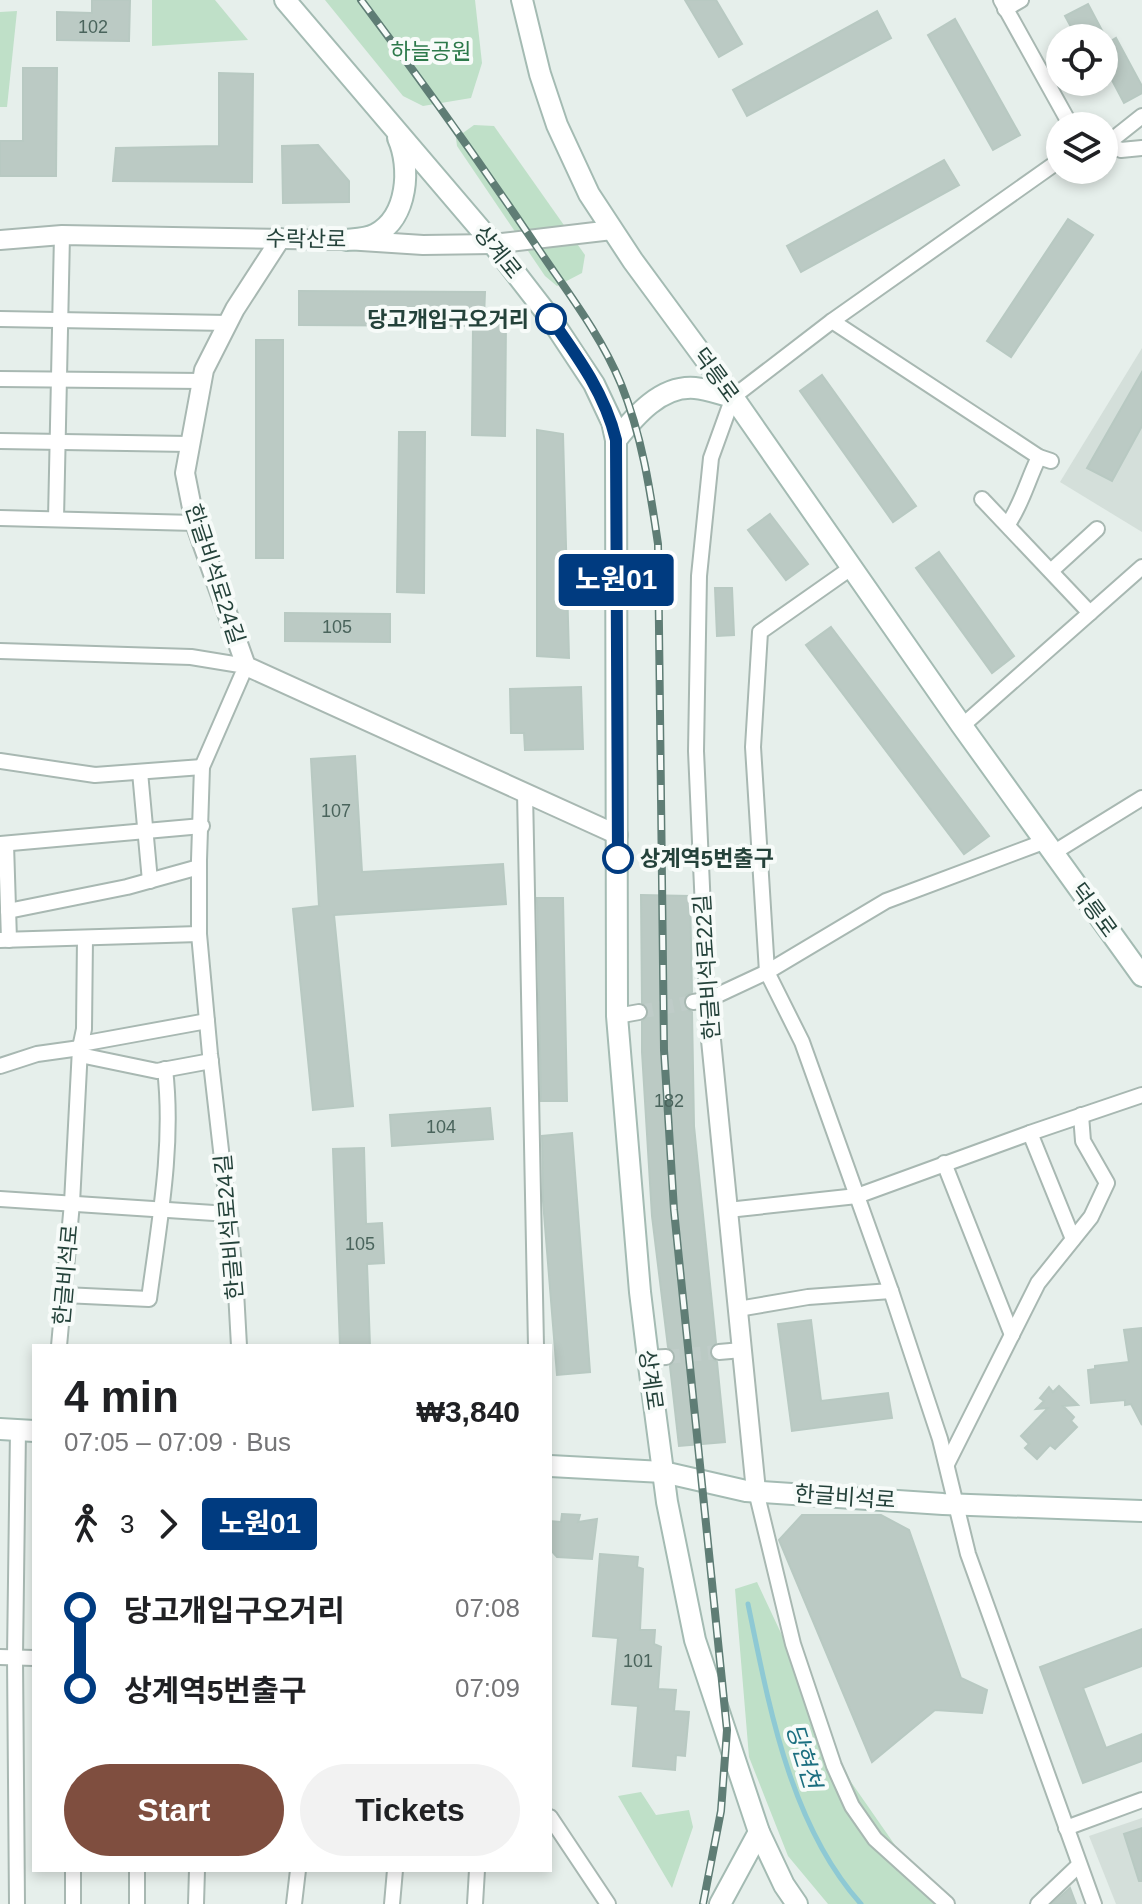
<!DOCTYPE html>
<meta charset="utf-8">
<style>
:root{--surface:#fff;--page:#f2f2f2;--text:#202124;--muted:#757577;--accent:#7f4e3f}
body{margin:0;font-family:Arial,"Noto Sans KR",sans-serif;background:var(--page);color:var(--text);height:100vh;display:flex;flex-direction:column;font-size:30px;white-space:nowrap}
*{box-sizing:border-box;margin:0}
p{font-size:26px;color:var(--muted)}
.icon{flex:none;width:44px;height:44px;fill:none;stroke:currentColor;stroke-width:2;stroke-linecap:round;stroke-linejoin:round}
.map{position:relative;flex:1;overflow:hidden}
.sheet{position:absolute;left:32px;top:1344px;width:520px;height:528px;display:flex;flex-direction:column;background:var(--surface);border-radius:0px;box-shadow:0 4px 12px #0003}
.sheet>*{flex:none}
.badge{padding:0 16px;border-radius:6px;font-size:28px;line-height:52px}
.tools{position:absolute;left:1046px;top:24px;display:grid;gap:16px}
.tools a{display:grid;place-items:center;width:72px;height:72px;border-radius:50%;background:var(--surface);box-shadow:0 4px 12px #0003;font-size:40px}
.map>.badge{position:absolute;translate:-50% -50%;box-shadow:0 0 0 4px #fff}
.legs{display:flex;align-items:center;gap:12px;height:88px;padding:0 32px;font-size:26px}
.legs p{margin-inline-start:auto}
.overview{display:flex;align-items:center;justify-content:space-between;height:136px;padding:0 32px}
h1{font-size:44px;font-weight:800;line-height:60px}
.primary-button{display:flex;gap:16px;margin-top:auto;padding:16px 32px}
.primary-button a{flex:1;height:92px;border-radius:48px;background:var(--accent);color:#fff;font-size:32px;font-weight:800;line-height:92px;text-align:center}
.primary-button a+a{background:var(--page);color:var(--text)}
ul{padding:0 32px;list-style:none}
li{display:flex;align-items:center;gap:28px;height:80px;font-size:30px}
li i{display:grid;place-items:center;width:12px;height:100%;margin:0 10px;background:currentColor}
li i::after{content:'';width:20px;height:20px;margin:-10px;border:6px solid;border-radius:50%;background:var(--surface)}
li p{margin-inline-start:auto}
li:first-child i{background:linear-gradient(#0000 50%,currentColor 0)}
li:last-child i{background:linear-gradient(currentColor 50%,#0000 0)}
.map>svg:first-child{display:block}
.built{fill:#d4dfda}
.green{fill:#bfe0c8}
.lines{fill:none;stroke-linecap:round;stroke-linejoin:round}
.stream{stroke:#8ec9d4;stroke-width:5}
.building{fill:#bbcac4;stroke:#b8c9c2;stroke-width:2}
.minor-tunnel{stroke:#bfccc8;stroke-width:14;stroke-dasharray:14 7;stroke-linecap:butt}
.minor-casing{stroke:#a8b8b2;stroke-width:18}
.tertiary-casing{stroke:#a8b8b2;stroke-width:22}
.secondary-casing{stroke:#a4bbb3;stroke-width:24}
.minor{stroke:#fff;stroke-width:14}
.tertiary{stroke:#fff;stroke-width:18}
.secondary{stroke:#fff;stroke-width:20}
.rail-casing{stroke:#5f7d75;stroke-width:8}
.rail{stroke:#f7fbf9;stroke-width:5;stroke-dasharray:15;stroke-linecap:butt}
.line-1-casing{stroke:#fff;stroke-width:18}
.line-1{stroke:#003b80;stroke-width:12}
.stop-1-dot{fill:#fff;stroke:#003b80;stroke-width:4}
.labels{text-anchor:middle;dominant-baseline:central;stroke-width:8;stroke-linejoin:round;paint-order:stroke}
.number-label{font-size:18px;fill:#4a645c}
.park-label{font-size:22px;fill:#2d7a4b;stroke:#f7fbf9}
.street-label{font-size:22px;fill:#24423a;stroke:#f7fbf9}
.stop-label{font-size:22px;font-weight:bold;fill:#24423a;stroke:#f7fbf9;text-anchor:end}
.water-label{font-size:24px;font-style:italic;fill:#1c6f80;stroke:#f7fbf9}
</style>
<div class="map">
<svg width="1142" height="1904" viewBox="0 0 1142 1904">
<rect width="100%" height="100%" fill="#e6efeb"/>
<g class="built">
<polygon points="1142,348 1142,532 1060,482"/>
<polygon points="1142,1818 1142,1904 1116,1904 1089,1836"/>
</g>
<g class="green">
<polygon points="152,0 215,0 248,40 152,46"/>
<polygon points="325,0 475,0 482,63 471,98 423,106 403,96"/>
<polygon points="17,11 7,107 0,107 0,12"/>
<polygon points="474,125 494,126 585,255 582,273 557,286 545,276 457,146 456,138"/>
<polygon points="757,1582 851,1782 936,1904 828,1904 788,1856 749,1757 735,1589"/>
<polygon points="641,1792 656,1815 689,1810 693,1827 672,1888 618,1796"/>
</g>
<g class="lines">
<path class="stream" d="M 748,1604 C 769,1706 790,1825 861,1904"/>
</g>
<g class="building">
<polygon points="92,0 130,0 129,41 57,40 57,12 92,13"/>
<polygon points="685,0 716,0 742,44 719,57"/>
<polygon points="1088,4 1106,38 1077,38 1065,16"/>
<polygon points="877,11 891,38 747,116 733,90"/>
<polygon points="955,19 1020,135 993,150 928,35"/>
<polygon points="1116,38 1142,86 1142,93 1124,103 1104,65 1104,45"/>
<polygon points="23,68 57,68 56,176 0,176 0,141 23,141"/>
<polygon points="219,73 253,74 252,182 113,181 116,148 219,146"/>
<polygon points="318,145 349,181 349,202 283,203 282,146"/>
<polygon points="944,160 959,185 801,272 787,246"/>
<polygon points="1068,219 1093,235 1011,357 987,341"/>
<polygon points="299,291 485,292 484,318 506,319 505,436 472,435 473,326 299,325"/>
<rect x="256" y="340" width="27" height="218"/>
<polygon points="1142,372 1142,426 1112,481 1087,468"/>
<polygon points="822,375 916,506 893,522 800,391"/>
<polygon points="537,430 563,434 569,658 537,656"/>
<polygon points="399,432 425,432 424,593 397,592"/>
<polygon points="770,514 808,564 786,580 748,530"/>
<polygon points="939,552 1014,656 992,673 916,568"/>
<polygon points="715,588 732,588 734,635 717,636"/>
<polygon points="285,613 390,614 390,642 285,641"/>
<polygon points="831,627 989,836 964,854 806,645"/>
<polygon points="581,687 583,749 525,750 524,733 511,733 510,689"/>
<polygon points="355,756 362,872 503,864 506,904 334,915 353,1106 313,1110 293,909 319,906 311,759"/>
<polygon points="641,895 690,896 692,992 686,995 683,1003 686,1009 692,1012 694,1126 716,1343 709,1352 711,1358 717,1362 725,1442 679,1446 670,1366 674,1362 676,1356 668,1347 652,1216 642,1052 642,1021 648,1016 649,1011 642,1003"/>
<polygon points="537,898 563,898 567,1101 541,1101"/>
<polygon points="490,1108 493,1139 392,1146 390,1115"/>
<polygon points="572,1133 590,1372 557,1375 543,1201 542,1136"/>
<polygon points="364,1148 366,1224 382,1223 384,1263 367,1264 370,1346 340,1346 333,1149"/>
<polygon points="811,1320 821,1401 888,1393 892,1418 792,1431 778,1324"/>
<polygon points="1142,1328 1142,1425 1131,1404 1125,1405 1125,1400 1091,1403 1088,1370 1095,1369 1095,1366 1129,1362 1124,1330"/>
<polygon points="1059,1386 1078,1405 1063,1406 1074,1417 1071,1421 1077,1427 1055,1449 1050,1445 1037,1459 1025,1448 1029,1444 1021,1436 1048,1408 1036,1409 1044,1401 1040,1398 1049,1387 1053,1392"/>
<polygon points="562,1514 580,1515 578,1522 597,1519 592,1559 557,1557 550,1549 550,1521 561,1522"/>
<polygon points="802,1515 881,1515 909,1530 961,1678 987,1690 982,1713 935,1710 872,1762 779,1540"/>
<polygon points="600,1554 638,1557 637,1567 643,1569 640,1630 655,1630 654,1644 661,1647 658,1689 676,1690 674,1711 689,1712 685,1756 676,1755 675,1770 633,1766 638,1706 612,1704 618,1638 593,1636"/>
<polygon points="1142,1629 1142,1666 1083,1688 1106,1748 1142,1734 1142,1761 1083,1783 1040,1667"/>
<polygon points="1142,1828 1142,1881 1139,1881 1124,1834"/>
<polygon points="1070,1888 1076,1904 1052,1904"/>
</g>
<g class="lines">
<g class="minor-tunnel">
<polyline points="639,1012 693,1002"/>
<polyline points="666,1357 719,1352"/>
</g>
<defs>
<g id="minor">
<polyline points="1001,0 1071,126"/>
<polyline points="1005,9 1021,0"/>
<polyline points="1104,143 1121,150 1142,148"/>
<polyline points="1108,143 1142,116"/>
<polyline points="0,319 228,323"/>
<polyline points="832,321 1039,457 1051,461"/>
<polyline points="0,379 202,381"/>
<polyline points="0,441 189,444"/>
<polyline points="982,499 1090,613"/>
<polyline points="0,518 195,523"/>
<polyline points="56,519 62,235"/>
<path d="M 1008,524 C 1022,504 1028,479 1039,457"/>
<polyline points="851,568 760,632 753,747 767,972 802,1042 891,1291 940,1439 968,1554 1094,1904"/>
<polyline points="1051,571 1097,529"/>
<polyline points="0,651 191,657 246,666 202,767 199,860 199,934 210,1054 235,1273 239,1346"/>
<polyline points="962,726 1142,567"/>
<polyline points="0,761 95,775 202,767"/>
<polyline points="140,772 150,881"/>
<polyline points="525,792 536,1346"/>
<polyline points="0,844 202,826"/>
<polyline points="6,844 9,940"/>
<polyline points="1053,853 1142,798"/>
<polyline points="8,911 127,887 199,867"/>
<polyline points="0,940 199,934"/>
<polyline points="707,1000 696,751 699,576 711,458 733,397 832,321 1060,160"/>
<polyline points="693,1002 707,1000 767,972 886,901 1046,841"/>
<polyline points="617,1016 639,1012"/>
<polyline points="81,1044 207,1021"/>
<polyline points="80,1055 157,1071 211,1061"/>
<polyline points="0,1066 37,1054 80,1048"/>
<polyline points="1030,1133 1073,1239"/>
<polyline points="944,1163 1012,1335"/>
<polyline points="0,1199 229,1214"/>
<polyline points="728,1210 857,1196 1030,1133 1142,1095"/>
<path d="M 64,1295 L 149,1299 C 159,1224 174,1145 165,1069"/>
<polyline points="738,1309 808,1297 891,1291"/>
<polyline points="59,1346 72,1203 80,1048 84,1029 85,938"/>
<polyline points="719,1352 742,1350"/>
<polyline points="648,1358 666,1357"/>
<polyline points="947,1464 1038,1283 1091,1217 1107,1183 1083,1141 1081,1115"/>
<polyline points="756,1491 793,1644 834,1766 852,1806 875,1839 947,1904"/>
<polyline points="0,1657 34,1658"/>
<polyline points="550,1817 608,1904"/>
<polyline points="1066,1828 1142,1800"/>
<polyline points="137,1870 137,1904"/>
<polyline points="17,1904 15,1657 18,1430"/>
<polyline points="73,1904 73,1870"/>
<polyline points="196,1904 197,1870"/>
<polyline points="294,1904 298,1870"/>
<polyline points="392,1904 395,1870"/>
<polyline points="475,1904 477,1870"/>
<polyline points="1038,1904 1079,1865"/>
</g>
<g id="tertiary">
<polyline points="281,238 235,309 204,370 185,473 195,523 246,666 618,835"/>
<polyline points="0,240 62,235 346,240 423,245 493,244 612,230"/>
<polyline points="707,1000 756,1491"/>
</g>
<g id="secondary">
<polyline points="285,0 493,244 551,319 594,384 612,422 616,440 617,1016 640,1292 648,1358 667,1502 695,1640 759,1832 784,1885 797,1904"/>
<polyline points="522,0 540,74 557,125 589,194 633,261 733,397 962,726 1142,976"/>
<path d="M 346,240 C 356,239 367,239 376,234 C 408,217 411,167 398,138"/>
<path d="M 616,440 C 635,416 661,385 695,388 C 707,389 720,394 733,397"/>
<polyline points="0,1429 34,1431"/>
<polyline points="550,1466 663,1472 746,1491 943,1504 1142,1511"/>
<polyline points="720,1904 759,1832"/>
</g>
</defs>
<use href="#minor" class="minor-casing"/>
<use href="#tertiary" class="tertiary-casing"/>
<use href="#secondary" class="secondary-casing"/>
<use href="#minor" class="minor"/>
<use href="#tertiary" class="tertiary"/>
<use href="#secondary" class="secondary"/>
<defs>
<path id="rail" d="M 361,0 C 421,80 479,161 535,244 C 565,289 600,333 621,384 C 642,436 650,489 658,544 L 664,1050 L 674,1210 L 727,1730 L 721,1811 L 703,1904"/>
</defs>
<use href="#rail" class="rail-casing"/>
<use href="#rail" class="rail"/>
</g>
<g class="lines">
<defs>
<path id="line-1" d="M 551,319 C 578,357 605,394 616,440 L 618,858"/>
</defs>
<use href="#line-1" class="line-1-casing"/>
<use href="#line-1" class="line-1"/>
</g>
<g class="stop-1-dot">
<circle cx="551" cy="319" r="14"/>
<circle cx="618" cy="858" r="14"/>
</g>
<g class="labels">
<g class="number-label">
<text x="93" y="27">102</text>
<text x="337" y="627">105</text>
<text x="336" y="811">107</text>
<text x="669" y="1101">182</text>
<text x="441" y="1127">104</text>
<text x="360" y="1244">105</text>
<text x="638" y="1661">101</text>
</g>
<g class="park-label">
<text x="431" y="51">하늘공원</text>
</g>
<g class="street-label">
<text transform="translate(306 239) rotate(1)">수락산로</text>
<text transform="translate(498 252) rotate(51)">상계로</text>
<text transform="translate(716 375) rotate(54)">덕릉로</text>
<text transform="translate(215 574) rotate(72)">한글비석로24길</text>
<text transform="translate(1094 910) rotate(54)">덕릉로</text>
<text transform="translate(707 967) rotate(-94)">한글비석로22길</text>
<text transform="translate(229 1227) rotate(-95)">한글비석로24길</text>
<text transform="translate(66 1275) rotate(-85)">한글비석로</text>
<text transform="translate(651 1380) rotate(82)">상계로</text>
<text transform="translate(845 1497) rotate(4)">한글비석로</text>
</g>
<g class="stop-label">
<text x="529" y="319">당고개입구오거리</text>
<text x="640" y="858" text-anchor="start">상계역5번출구</text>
</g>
<g class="water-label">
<text transform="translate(804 1756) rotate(73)">당현천</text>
</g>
</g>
</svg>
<div class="tools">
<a><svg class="icon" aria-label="locate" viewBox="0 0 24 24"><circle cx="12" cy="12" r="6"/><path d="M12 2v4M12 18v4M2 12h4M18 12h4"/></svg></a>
<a><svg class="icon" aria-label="layers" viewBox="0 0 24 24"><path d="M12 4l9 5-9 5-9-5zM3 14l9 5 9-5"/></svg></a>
</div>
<b class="badge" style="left:616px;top:580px;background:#003b80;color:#fff">노원01</b>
<section class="sheet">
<div class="overview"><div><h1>4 min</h1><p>07:05 – 07:09 · Bus</p></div><b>₩3,840</b></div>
<div class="legs"><svg class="icon" aria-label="walk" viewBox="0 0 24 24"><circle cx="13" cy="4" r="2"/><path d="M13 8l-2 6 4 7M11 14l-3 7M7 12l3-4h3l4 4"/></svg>3<svg class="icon" aria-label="forward" viewBox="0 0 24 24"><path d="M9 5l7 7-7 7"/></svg><b class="badge" style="background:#003b80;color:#fff">노원01</b></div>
<ul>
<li><i style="color:#003b80"></i><b>당고개입구오거리</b><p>07:08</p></li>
<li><i style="color:#003b80"></i><b>상계역5번출구</b><p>07:09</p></li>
</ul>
<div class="primary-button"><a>Start</a><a>Tickets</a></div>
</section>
</div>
